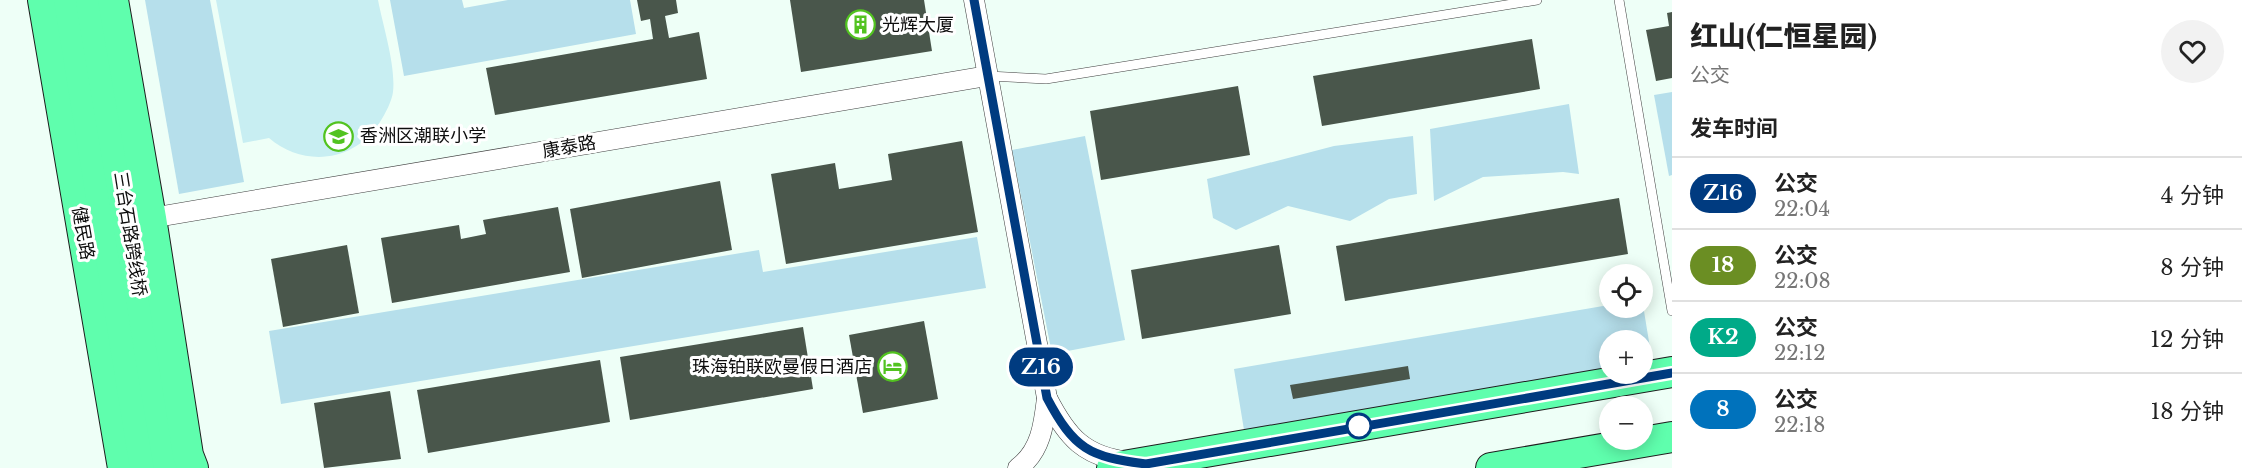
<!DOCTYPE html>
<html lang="zh">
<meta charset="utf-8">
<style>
:root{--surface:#fff;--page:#f2f2f2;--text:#222;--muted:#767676;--line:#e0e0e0}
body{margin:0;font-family:"Libre Baskerville","Noto Sans SC",serif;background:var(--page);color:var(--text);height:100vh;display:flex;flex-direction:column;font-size:22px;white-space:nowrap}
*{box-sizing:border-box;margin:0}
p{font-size:20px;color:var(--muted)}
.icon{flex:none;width:33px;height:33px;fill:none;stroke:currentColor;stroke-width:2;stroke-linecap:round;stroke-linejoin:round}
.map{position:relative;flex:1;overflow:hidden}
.panel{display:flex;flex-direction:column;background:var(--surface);width:570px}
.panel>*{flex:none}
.badge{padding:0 12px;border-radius:20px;font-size:21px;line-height:39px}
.fabs{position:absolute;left:1599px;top:264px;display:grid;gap:12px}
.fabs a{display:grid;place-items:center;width:54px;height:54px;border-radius:50%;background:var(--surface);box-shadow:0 3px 15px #0003;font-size:30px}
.map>.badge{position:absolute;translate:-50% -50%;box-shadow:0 0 0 3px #fff}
h2{padding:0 18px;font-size:22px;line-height:54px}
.round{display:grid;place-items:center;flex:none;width:63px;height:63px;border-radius:32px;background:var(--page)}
.headline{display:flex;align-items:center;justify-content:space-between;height:102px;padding:0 18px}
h1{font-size:28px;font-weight:800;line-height:45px}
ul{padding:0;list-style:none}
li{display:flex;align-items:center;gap:18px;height:72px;padding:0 18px;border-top:2px solid var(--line)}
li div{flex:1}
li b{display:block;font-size:22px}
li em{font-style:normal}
li .badge{min-width:66px;font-weight:700;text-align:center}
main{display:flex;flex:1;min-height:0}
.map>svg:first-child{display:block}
.green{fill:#b6dfeb}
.pitch{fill:#c8eef2}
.building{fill:#49564b}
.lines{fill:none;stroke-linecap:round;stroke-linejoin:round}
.lane-casing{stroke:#404040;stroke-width:10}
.street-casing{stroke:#404040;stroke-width:21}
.primary-casing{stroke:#1e1e1e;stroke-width:32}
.lane{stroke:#fff;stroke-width:9}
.street{stroke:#fff;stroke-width:20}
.primary{stroke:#5ffead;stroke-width:30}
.line-casing{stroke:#fff;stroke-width:14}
.line{stroke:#003b80;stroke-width:9}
.stop-dot{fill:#fff;stroke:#003b80;stroke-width:3}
.labels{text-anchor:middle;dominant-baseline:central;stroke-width:6;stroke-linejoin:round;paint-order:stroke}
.poi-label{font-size:18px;fill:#0d0d0d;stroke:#fff;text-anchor:start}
.street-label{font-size:18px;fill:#0d0d0d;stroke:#fff}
</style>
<main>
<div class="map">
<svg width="1672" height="468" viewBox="0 0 1672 468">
<rect width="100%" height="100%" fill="#eefff7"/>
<g class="green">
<polygon points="145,0 210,0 244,182 179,194"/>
<polygon points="390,0 462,0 464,8 508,0 630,0 636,34 404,76"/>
<polygon points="1672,92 1672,175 1669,176 1654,95"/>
<polygon points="1569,104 1579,174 1563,172 1483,177 1434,201 1430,129"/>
<polygon points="1085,136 1125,340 1052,354 1012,150"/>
<polygon points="1413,136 1417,194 1389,199 1350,221 1288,206 1236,230 1213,218 1207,179 1334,146"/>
<polygon points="977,237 986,288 281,404 269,331 759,250 763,272"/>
<polygon points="1609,305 1642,308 1643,305 1652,360 1643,362 1642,340 1610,340 1609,368 1244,430 1234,369"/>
</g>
<path class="pitch" d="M 216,0 L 378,0 C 383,26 396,66 393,92 C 392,101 385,114 380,122 C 355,162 304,168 269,138 L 243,143 Z"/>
<g class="building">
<polygon points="637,0 676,0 678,13 665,16 669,38 699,32 707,79 495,115 486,68 653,39 650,19 641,21"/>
<polygon points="790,0 924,0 932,51 801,72"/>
<polygon points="1672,12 1672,78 1656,81 1646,30 1669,26 1667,13"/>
<polygon points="1532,39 1540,89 1322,126 1313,76"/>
<polygon points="1238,86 1250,155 1101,180 1090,111"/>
<polygon points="962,141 978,232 786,264 771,174 835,163 839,189 892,180 888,154"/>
<polygon points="720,181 732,250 582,278 570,209"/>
<polygon points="1619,198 1628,254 1345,301 1336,246"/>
<polygon points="558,207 570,272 392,303 381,238 459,225 461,239 486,234 483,220"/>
<polygon points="347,245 359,313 283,327 271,259"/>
<polygon points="1279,245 1291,314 1142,339 1131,270"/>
<polygon points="924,321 938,399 863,413 849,335"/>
<polygon points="803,327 813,389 630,420 620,357"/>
<polygon points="600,360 610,422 428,453 417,390"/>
<polygon points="1408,366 1410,379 1293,399 1290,385"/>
<polygon points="390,391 401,459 324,468 314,403"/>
</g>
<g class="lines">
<defs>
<g id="lane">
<polyline points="1619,0 1672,311"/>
<polyline points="988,76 1046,79 1537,0"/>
</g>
<g id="street">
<path d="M 974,0 L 1047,398 C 1044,424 1041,451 1018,468"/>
<polyline points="151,218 987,76"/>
<path d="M 1047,398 C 1067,437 1084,457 1130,462"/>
</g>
<g id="primary">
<polyline points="43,0 123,468"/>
<polyline points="69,0 145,468"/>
<polyline points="91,0 169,468"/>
<polyline points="113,0 151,218 188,455 193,468"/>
<polyline points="1112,468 1672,372"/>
<polyline points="1491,468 1672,437"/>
</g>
</defs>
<use href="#lane" class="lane-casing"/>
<use href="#street" class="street-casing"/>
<use href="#primary" class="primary-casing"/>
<use href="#lane" class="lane"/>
<use href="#street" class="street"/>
<use href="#primary" class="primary"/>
</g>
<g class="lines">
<defs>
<path id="line" d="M 974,0 L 1047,398 C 1074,449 1089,457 1146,464 L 1672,373"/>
</defs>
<use href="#line" class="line-casing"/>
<use href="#line" class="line"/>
</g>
<defs>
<symbol id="building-ring" viewBox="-11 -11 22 22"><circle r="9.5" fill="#fff" stroke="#52c320" stroke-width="1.5"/><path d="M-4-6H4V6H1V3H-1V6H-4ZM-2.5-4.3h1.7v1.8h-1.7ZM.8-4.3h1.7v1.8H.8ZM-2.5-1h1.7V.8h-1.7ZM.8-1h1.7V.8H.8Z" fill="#52c320"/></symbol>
<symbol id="school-ring" viewBox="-11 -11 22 22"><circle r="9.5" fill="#fff" stroke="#52c320" stroke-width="1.5"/><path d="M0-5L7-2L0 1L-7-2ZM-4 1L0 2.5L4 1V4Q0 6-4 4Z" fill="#52c320"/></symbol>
<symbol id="hotel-ring" viewBox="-11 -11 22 22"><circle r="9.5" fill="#fff" stroke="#52c320" stroke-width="1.5"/><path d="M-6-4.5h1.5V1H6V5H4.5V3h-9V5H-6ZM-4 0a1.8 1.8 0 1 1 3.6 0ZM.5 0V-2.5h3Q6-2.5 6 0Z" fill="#52c320"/></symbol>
</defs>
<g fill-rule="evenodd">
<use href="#building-ring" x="844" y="8" width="33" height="33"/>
<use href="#school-ring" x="322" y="120" width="33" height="33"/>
<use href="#hotel-ring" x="876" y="350" width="33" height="33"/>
</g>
<circle class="stop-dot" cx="1359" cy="426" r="12"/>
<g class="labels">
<g class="poi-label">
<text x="882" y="25">光辉大厦</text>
<text x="360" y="136">香洲区潮联小学</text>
<text x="872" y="367" text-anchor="end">珠海铂联欧曼假日酒店</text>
</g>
<g class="street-label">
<text transform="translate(569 147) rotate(-10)">康泰路</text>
<text transform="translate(83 233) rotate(80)">健民路</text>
<text transform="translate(130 234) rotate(81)">三台石路跨线桥</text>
</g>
</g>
</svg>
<div class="fabs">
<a><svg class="icon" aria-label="locate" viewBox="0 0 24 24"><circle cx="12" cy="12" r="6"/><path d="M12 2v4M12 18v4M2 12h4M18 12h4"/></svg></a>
<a>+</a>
<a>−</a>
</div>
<b class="badge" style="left:1041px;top:367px;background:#003b80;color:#fff">Z16</b>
</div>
<section class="panel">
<div class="headline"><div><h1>红山(仁恒星园)</h1><p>公交</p></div><a class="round"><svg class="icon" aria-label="heart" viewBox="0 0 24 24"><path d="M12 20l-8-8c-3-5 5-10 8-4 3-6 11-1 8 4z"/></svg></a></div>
<h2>发车时间</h2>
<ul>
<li><span class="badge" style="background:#003b80;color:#fff">Z16</span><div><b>公交</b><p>22:04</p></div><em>4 分钟</em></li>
<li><span class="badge" style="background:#6b8e23;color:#fff">18</span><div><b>公交</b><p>22:08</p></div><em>8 分钟</em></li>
<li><span class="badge" style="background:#0a8;color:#fff">K2</span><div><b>公交</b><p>22:12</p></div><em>12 分钟</em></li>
<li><span class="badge" style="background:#0072bc;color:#fff">8</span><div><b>公交</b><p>22:18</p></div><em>18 分钟</em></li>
</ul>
</section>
</main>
